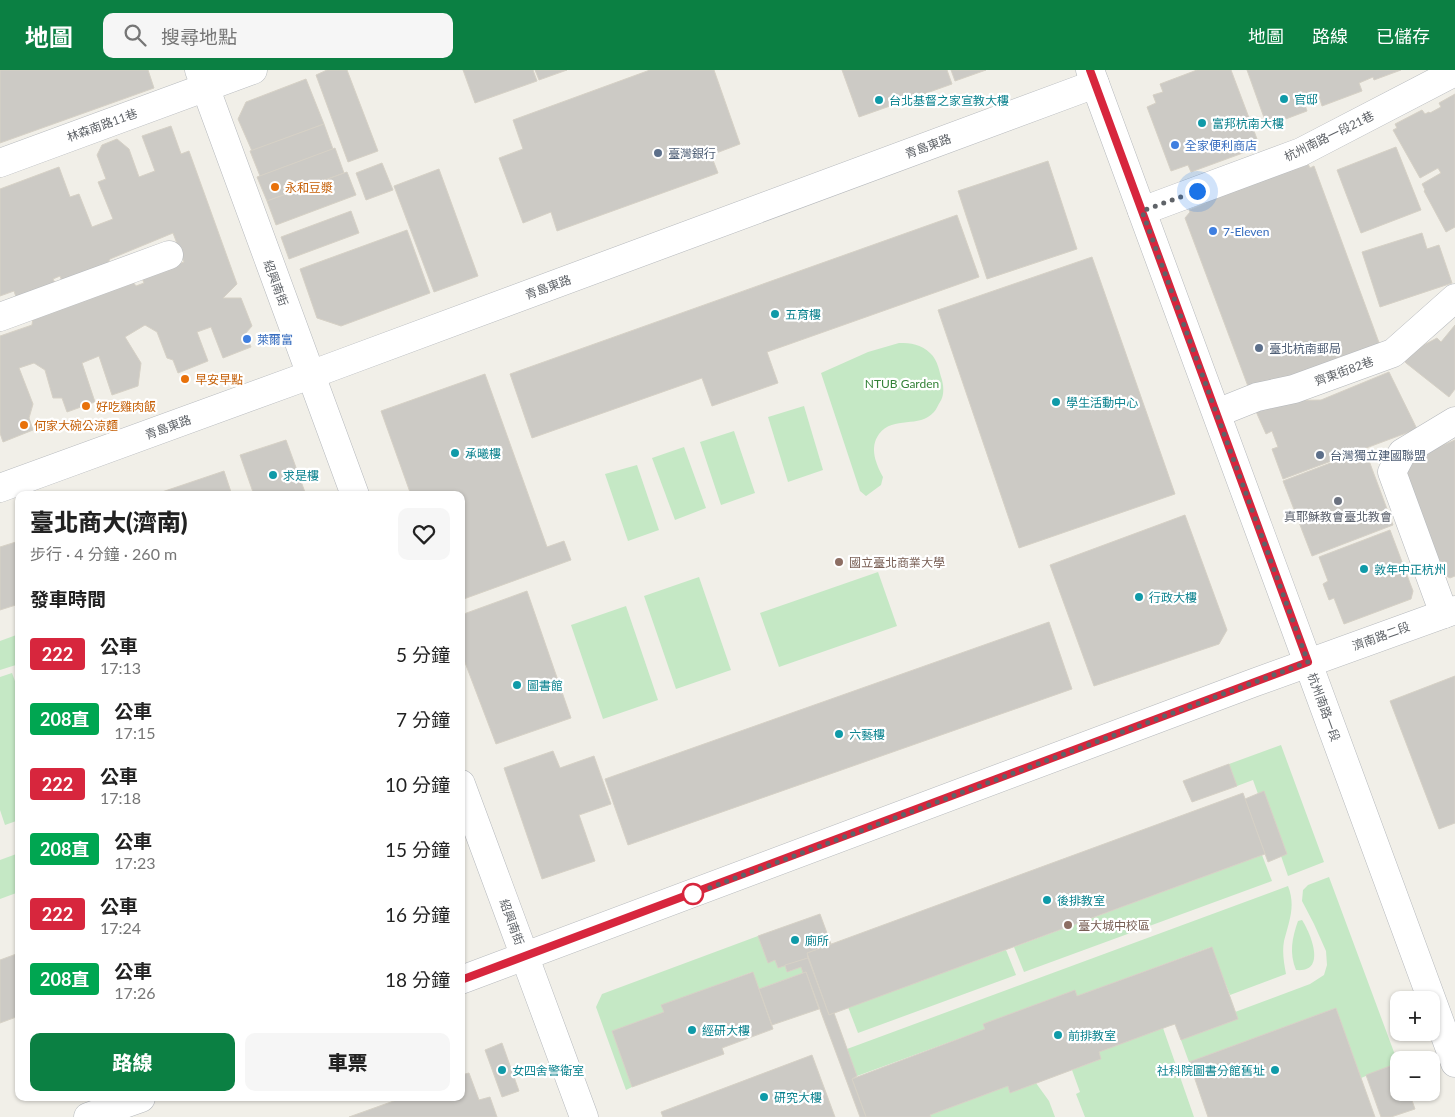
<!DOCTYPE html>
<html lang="zh-TW">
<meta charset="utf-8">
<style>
:root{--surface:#fff;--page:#f6f6f6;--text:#222;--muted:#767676;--accent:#0b8043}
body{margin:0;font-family:Lato,"Noto Sans TC",sans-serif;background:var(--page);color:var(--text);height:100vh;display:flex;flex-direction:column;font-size:19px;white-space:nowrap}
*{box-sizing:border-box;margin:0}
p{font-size:16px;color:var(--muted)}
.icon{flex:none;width:28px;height:28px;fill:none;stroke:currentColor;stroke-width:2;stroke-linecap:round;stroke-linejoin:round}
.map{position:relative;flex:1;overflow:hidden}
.details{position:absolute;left:15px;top:421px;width:450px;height:610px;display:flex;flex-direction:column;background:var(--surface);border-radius:10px;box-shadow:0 1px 4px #0004}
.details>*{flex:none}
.badge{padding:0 10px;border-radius:4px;font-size:18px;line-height:32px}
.fabs{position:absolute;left:1390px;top:921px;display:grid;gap:10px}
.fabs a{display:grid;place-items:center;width:50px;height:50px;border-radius:10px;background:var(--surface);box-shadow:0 1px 4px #0004;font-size:25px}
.you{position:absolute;width:25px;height:25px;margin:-12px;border:4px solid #fff;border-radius:50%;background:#1a73e8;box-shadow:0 0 0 8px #1a73e833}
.map>.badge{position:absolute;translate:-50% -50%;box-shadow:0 0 0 2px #fff}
h2{padding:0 15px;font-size:19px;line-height:45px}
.round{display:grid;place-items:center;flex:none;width:52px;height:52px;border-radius:10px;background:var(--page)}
.summary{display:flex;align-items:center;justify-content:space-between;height:85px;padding:0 15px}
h1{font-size:24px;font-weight:800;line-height:38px}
.button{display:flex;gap:10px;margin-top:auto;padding:10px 15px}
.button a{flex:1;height:58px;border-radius:10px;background:var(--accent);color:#fff;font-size:20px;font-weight:800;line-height:58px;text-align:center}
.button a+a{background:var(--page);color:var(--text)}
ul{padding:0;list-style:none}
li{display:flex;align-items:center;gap:15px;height:65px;padding:0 15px}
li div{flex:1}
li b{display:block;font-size:19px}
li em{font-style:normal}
li .badge{min-width:55px;font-weight:700;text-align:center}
header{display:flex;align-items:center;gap:30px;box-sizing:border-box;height:70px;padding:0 25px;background:var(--accent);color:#fff}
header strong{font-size:24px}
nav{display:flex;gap:28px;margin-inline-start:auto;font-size:18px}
.search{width:350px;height:45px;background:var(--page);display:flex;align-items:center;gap:12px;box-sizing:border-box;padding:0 18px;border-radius:10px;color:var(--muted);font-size:19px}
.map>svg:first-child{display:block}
.green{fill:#c5e8c5}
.building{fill:#cccac5;stroke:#d6d1c6}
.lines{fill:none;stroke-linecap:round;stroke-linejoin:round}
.minor-casing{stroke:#b5b8bc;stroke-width:29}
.minor{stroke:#fff;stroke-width:28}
.line-casing{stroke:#fff;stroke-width:11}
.line{stroke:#d7263d;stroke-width:8}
.walk{stroke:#5f6368;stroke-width:5;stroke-dasharray:0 9}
.culture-dot{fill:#0f9aa8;stroke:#fff;stroke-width:2}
.shop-dot{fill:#3f7fe0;stroke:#fff;stroke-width:2}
.service-dot{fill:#5c6f8a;stroke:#fff;stroke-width:2}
.food-dot{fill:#e8710a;stroke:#fff;stroke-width:2}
.worship-dot{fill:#6b7280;stroke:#fff;stroke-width:2}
.education-dot{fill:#8d6e63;stroke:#fff;stroke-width:2}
.stop-dot{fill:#fff;stroke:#d7263d;stroke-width:2.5}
.labels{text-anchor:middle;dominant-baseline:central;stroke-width:4.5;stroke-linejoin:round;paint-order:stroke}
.culture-label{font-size:12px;fill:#0d838f;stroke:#fff;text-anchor:start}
.street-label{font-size:12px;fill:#5f6368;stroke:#fff}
.shop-label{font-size:12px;fill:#366cbe;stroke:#fff;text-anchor:start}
.service-label{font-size:12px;fill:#4e5e75;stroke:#fff;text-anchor:start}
.food-label{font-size:12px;fill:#c56008;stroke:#fff;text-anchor:start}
.park-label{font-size:12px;fill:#348238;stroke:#fff}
.worship-label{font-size:12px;fill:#5b616d;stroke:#fff}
.education-label{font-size:12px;fill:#785e54;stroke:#fff;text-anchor:start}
</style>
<header>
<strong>地圖</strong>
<div class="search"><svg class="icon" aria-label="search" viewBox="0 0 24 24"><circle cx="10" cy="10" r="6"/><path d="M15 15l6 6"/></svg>搜尋地點</div>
<nav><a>地圖</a><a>路線</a><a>已儲存</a></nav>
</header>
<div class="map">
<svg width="1455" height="1047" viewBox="0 0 1455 1047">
<rect width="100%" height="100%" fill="#f1efe8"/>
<g class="green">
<path d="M 899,273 C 911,273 921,274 930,283 C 938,290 939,301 942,310 C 944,318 944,326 940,332 C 938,335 936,340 934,342 C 919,359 894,345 879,364 C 869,378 876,394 883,407 L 881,415 L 866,426 L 860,421 L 821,303 L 868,282 Z"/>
<polygon points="804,336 823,400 788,412 768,347"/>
<polygon points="734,361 755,423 721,435 700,372"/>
<polygon points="684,377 706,438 675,450 652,388"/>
<polygon points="637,395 659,460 628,471 605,404"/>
<polygon points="878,502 897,556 779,597 760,543"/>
<polygon points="699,507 731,600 676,619 644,526"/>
<polygon points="626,536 658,630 603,649 571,555"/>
<polygon points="19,564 19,594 0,600 0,571"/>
<polygon points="12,603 19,622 19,750 5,755 0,740 0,607"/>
<polygon points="1281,675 1324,792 1288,806 1281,786 1287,784 1264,722 1258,724 1253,710 1237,716 1229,694"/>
<polygon points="19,783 19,822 0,829 0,790"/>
<polygon points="1262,785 1272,811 1024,902 1014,877"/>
<polygon points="1329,807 1398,993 1361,1008 1336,938 1189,992 1181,970 1238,949 1235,942 1310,914 1324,905 1327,895 1326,881 1314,854 1302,831 1303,820 1308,815"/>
<path d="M 1288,816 C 1296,836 1289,851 1284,871 C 1282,882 1284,893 1286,904 L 1230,925 L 1211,877 L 1077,926 L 1075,920 L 983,954 L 985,959 L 857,1006 L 847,979 Z"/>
<path d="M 1302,850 C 1311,864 1327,903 1296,900 C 1289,883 1292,868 1298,851 Z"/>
<polygon points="758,866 768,892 775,890 778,898 785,895 787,902 801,897 803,903 759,919 752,902 662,935 664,942 612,961 632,1017 626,1020 596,937 602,924"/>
<polygon points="1006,880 1016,905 858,963 848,937"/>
<polygon points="1163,958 1194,1047 1085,1047 1076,1024 1080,1022 1072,1000 1101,989 1099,982"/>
<polygon points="1036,1013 1049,1031 1055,1047 931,1047 930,1045 1008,1016 1010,1023"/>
</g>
<g class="building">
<polygon points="0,0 148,0 154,18 0,73"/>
<polygon points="327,0 347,0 378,81 348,92 316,5"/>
<polygon points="463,0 533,0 537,11 475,33"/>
<polygon points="535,0 567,0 539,10"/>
<polygon points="650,0 714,0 740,74 711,85 718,103 557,161 551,142 523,153 499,88 523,79 513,50"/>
<polygon points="842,0 947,0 952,14 859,47"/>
<polygon points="951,0 986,0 955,11"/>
<polygon points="1197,0 1231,0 1257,69 1248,72 1251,80 1191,102 1188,95 1171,101 1147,37 1156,33 1153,25 1163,22 1160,14"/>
<polygon points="1247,0 1401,0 1374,10 1373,7 1359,13 1362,21 1322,36 1319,26 1304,32 1307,41 1267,56"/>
<polygon points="306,9 324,54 252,81 238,49 246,32"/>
<polygon points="1455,24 1455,157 1446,162 1424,121 1425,120 1422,114 1441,103 1438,98 1420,108 1393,60 1397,58 1395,54 1422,40 1425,44 1429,42 1430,43 1441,37 1439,33"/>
<polygon points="324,54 333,79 260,106 250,81"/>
<polygon points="171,56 181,84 189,81 237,214 223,228 241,228 252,256 245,264 251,277 223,288 211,257 197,262 208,291 178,303 173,290 167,288 157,262 145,255 125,267 141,293 138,316 112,325 99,286 82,293 95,332 67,342 62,328 53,328 45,300 34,293 19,298 33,334 29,348 33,360 3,372 0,363 0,266 32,255 33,248 133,212 136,216 144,213 142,208 184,192 173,163 110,189 104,199 63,214 60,206 53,209 56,215 17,230 14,221 0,226 0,119 59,97 70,127 79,124 92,157 113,149 98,112 106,109 97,85 102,75 117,69 129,79 139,107 155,101 142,66"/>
<polygon points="1396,77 1421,140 1361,163 1337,100"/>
<polygon points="335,78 344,103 267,131 257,107"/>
<polygon points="1048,91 1077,179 987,209 958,121"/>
<polygon points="1307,92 1310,98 1314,96 1381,278 1273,322 1249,319 1185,148 1190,142 1189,140 1206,133 1204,130"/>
<polygon points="382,93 393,120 366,130 356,103"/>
<polygon points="439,99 478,206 434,222 394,116"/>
<polygon points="347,102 356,125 276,155 267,131"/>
<polygon points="351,141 359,163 289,189 281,167"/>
<polygon points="957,145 979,207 767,282 778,313 712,336 702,308 532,368 510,304"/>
<polygon points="407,160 430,223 341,256 317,248 300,199"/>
<polygon points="1422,163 1427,179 1439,175 1452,213 1380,237 1362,182"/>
<polygon points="1092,187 1175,424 1019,478 938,240"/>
<polygon points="1455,255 1455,319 1449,327 1406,293 1401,287 1437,268 1441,272"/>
<polygon points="1389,302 1417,359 1283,409 1272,379 1278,377 1272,361 1266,364 1254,337 1273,331 1321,330"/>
<polygon points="485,304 547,477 564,471 571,490 461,530 461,425 411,425 381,341"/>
<polygon points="286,370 306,425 254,425 240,385"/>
<polygon points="1455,370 1455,506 1450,508 1441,503 1402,403 1411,389"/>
<polygon points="1365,380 1393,455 1312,486 1283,411"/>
<polygon points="224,401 232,425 153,425"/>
<polygon points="1185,445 1227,560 1219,574 1094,616 1050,495"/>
<polygon points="1390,460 1413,521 1411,529 1344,554 1334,528 1329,530 1323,514 1328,511 1319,487"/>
<polygon points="19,471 19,534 0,540 0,477"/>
<polygon points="527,521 571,648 496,674 461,582 461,545"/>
<polygon points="1049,552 1072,619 628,775 605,709"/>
<polygon points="1455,606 1455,753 1439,759 1390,631"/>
<polygon points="553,681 560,698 594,686 611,734 579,745 595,791 542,809 504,698"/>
<polygon points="1229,694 1237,716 1192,732 1183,711"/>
<polygon points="1264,721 1287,784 1268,792 1245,729"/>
<polygon points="1243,723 1265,784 829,945 807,883"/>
<polygon points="820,844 831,874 807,883 808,888 778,898 775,890 768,893 758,866"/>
<polygon points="1212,877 1238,949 1181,970 1175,954 1169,956 1099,982 1101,989 1010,1023 1008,1016 930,1045 931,1047 866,1047 852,1009 985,959 983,954 1075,920 1077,926"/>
<polygon points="19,883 19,946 0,953 0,890"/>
<polygon points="808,888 829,945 834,943 857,1006 852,1009 866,1047 860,1047 806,902 803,903 801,897 787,902 785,895"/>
<polygon points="753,902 773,959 722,978 724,984 632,1017 612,961 664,942 661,935"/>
<polygon points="806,902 819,939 772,955 759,919"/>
<polygon points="1336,938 1375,1047 1208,1047 1189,992"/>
<polygon points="502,973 519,1021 502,1027 485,980"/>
<polygon points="812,985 835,1047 663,1047 661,1042"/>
<polygon points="1398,993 1399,1022 1409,1022 1415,1039 1391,1047 1381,1047 1366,1005"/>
<polygon points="469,1003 479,1030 490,1027 497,1047 349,1047 402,1028 461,1028 461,1005"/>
</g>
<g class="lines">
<defs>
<g id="minor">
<polyline points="199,0 355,425"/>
<polyline points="1090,0 1455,993"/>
<polyline points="0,93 253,0"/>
<polyline points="1142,141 1301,82 1455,2"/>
<polyline points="0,247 169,185"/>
<polyline points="1217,343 1257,327 1294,319 1393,283 1455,228"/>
<polyline points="0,418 310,305 1095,14"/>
<polyline points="1444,544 1392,402 1402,383 1455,351"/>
<polyline points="461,714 584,1047"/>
<polyline points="461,910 1253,613 1455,540"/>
<polyline points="88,1047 141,1028"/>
</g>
</defs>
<use href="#minor" class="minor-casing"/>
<use href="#minor" class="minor"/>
</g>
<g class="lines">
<defs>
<polyline id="line" points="461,910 1308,592 1090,0"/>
</defs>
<use href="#line" class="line-casing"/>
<use href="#line" class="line"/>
<polyline class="walk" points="693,824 1308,592 1142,141 1197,121"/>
</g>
<g class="culture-dot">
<circle cx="1284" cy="29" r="5"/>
<circle cx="879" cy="30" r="5"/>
<circle cx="1202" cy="53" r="5"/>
<circle cx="775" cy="244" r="5"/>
<circle cx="1056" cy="332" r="5"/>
<circle cx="455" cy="383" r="5"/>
<circle cx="273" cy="405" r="5"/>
<circle cx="1364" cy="499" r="5"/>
<circle cx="1139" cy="527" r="5"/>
<circle cx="517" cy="615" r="5"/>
<circle cx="839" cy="664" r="5"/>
<circle cx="1047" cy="830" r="5"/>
<circle cx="795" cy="870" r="5"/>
<circle cx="692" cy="960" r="5"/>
<circle cx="1058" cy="965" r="5"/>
<circle cx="502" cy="1000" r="5"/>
<circle cx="1275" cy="1000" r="5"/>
<circle cx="764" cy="1027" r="5"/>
</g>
<g class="shop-dot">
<circle cx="1175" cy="75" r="5"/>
<circle cx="1213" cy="161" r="5"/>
<circle cx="247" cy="269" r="5"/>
</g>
<g class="service-dot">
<circle cx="658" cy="83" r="5"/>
<circle cx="1259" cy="278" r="5"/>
<circle cx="1320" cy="385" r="5"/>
</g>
<g class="food-dot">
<circle cx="275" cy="117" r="5"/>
<circle cx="185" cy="309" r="5"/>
<circle cx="86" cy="336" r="5"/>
<circle cx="24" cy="355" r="5"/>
</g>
<circle class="worship-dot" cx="1338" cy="431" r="5"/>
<g class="education-dot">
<circle cx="839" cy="492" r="5"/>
<circle cx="1068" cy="855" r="5"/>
</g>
<circle class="stop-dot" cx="693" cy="824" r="10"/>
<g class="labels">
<g class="culture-label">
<text x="1294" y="29">官邸</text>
<text x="889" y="30">台北基督之家宣教大樓</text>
<text x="1212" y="53">富邦杭南大樓</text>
<text x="785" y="244">五育樓</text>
<text x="1066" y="332">學生活動中心</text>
<text x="465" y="383">承曦樓</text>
<text x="283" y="405">求是樓</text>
<text x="1374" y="499">敦年中正杭州</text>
<text x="1149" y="527">行政大樓</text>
<text x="527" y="615">圖書館</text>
<text x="849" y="664">六藝樓</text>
<text x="1057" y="830">後排教室</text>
<text x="805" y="870">廁所</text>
<text x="702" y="960">經研大樓</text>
<text x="1068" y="965">前排教室</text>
<text x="512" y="1000">女四舍警衛室</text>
<text x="1265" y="1000" text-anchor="end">社科院圖書分館舊址</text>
<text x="774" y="1027">研究大樓</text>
</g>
<g class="street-label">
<text transform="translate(102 55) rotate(-20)">林森南路11巷</text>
<text transform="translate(1329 66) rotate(-26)">杭州南路一段21巷</text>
<text transform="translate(928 76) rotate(-20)">青島東路</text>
<text transform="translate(276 213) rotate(70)">紹興南街</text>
<text transform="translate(548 217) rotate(-20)">青島東路</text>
<text transform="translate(1344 301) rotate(-20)">齊東街82巷</text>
<text transform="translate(168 357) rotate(-20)">青島東路</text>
<text transform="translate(1381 566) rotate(-20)">濟南路二段</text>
<text transform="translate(1324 637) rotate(70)">杭州南路一段</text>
<text transform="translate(512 852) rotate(70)">紹興南街</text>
</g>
<g class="shop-label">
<text x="1185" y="75">全家便利商店</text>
<text x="1223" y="161">7-Eleven</text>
<text x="257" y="269">萊爾富</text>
</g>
<g class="service-label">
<text x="668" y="83">臺灣銀行</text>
<text x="1269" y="278">臺北杭南郵局</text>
<text x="1330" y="385">台灣獨立建國聯盟</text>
</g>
<g class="food-label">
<text x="285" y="117">永和豆漿</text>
<text x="195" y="309">早安早點</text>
<text x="96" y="336">好吃雞肉飯</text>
<text x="34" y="355">何家大碗公涼麵</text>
</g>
<g class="park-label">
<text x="902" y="313">NTUB Garden</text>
</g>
<g class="worship-label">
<text x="1338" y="446">真耶穌教會臺北教會</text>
</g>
<g class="education-label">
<text x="849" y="492">國立臺北商業大學</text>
<text x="1078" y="855">臺大城中校區</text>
</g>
</g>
</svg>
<div class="fabs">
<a>+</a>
<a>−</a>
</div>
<div class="you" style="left:1197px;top:121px"></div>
<section class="details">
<div class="summary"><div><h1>臺北商大(濟南)</h1><p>步行 · 4 分鐘 · 260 m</p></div><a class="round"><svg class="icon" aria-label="heart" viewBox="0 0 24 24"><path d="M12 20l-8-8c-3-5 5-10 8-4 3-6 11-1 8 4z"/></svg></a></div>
<h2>發車時間</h2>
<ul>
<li><span class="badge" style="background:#d7263d;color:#fff">222</span><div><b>公車</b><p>17:13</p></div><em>5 分鐘</em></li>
<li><span class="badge" style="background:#00a651;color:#fff">208直</span><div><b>公車</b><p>17:15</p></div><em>7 分鐘</em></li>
<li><span class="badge" style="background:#d7263d;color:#fff">222</span><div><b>公車</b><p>17:18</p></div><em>10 分鐘</em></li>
<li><span class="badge" style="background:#00a651;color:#fff">208直</span><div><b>公車</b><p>17:23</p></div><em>15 分鐘</em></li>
<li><span class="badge" style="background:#d7263d;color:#fff">222</span><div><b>公車</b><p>17:24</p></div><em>16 分鐘</em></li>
<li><span class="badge" style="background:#00a651;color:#fff">208直</span><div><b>公車</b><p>17:26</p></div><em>18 分鐘</em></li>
</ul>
<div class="button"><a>路線</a><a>車票</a></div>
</section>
</div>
